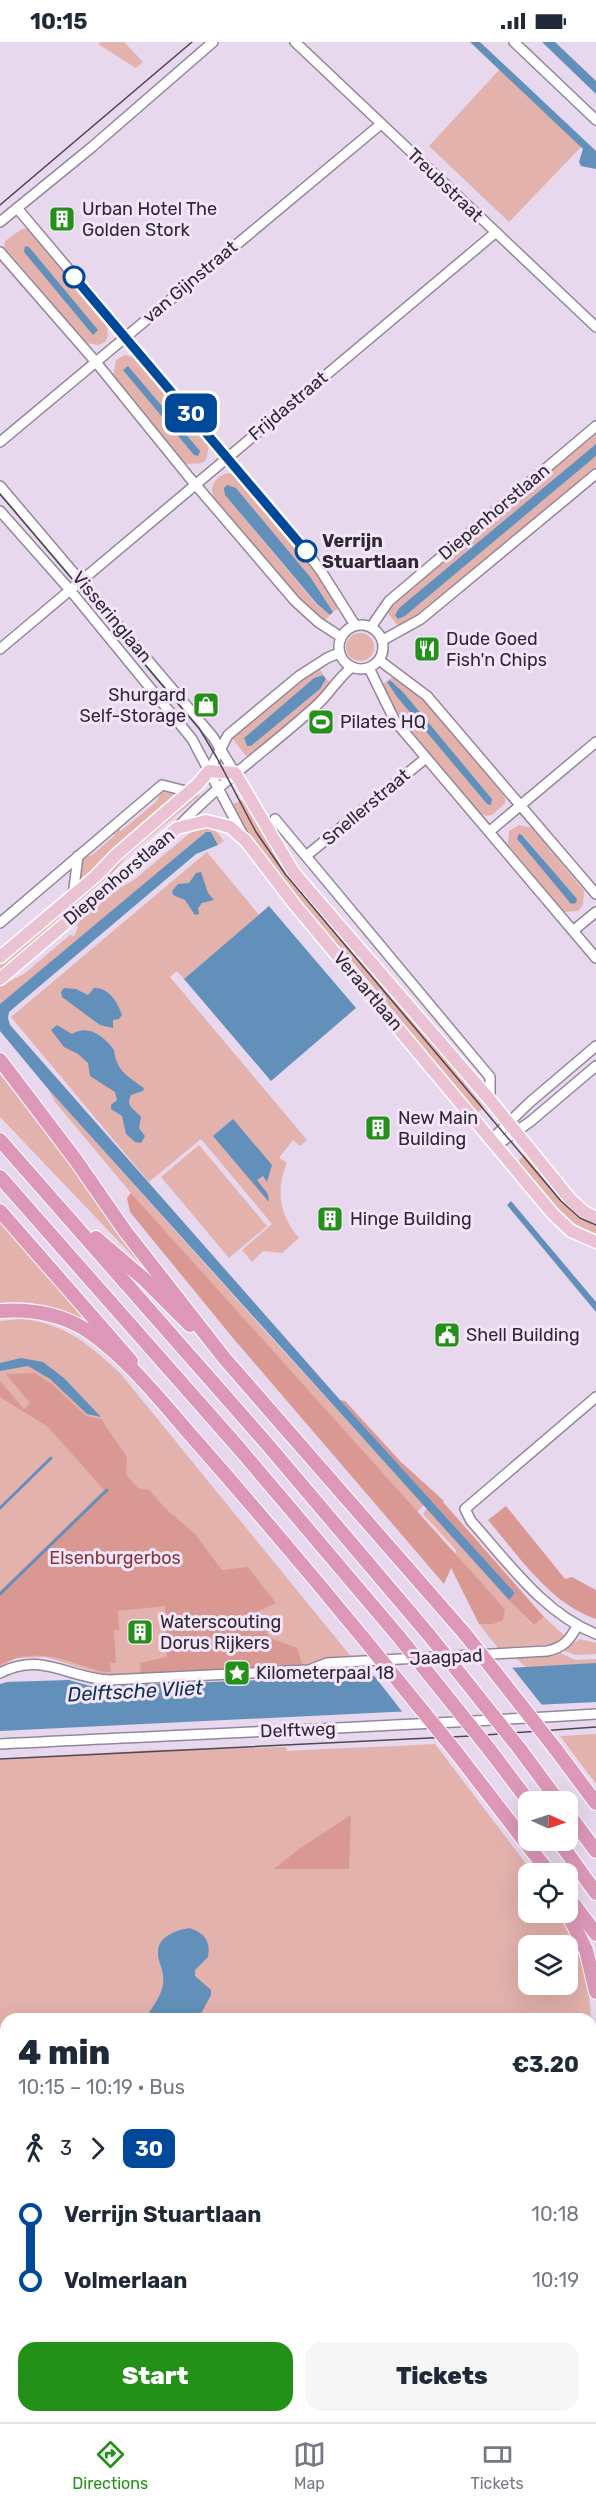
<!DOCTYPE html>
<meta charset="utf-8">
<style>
:root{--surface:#fff;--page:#f6f6f7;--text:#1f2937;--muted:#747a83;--line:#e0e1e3;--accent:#239017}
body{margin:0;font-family:Rubik,sans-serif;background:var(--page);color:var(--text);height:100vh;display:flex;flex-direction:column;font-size:22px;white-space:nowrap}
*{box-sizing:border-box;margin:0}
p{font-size:20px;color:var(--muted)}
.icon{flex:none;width:33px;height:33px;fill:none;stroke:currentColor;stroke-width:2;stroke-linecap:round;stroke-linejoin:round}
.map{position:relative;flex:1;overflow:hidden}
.sheet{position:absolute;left:0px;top:1971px;width:597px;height:410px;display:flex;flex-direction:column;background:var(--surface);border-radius:18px 18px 0 0;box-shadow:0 6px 24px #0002}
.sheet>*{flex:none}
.badge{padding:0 12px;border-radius:9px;font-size:21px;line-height:39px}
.needle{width:39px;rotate:93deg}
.controls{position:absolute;left:518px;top:1749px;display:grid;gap:12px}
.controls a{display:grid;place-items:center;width:60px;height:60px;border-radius:12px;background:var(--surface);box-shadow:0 6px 24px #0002;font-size:30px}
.map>.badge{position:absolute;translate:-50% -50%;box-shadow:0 0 0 3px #fff}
.legs{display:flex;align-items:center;gap:9px;height:66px;padding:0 18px;font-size:20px}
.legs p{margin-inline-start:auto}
.headline{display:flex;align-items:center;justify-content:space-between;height:102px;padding:0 18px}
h1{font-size:33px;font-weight:800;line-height:45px}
.cta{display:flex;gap:12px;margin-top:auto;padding:12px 18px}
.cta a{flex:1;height:69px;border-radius:18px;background:var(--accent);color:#fff;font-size:24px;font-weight:800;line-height:69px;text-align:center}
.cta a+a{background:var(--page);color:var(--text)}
ul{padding:0 18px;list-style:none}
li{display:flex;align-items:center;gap:21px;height:66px;font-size:22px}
li i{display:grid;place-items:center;width:9px;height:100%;margin:0 8px;background:currentColor}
li i::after{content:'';width:15px;height:15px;margin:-8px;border:4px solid;border-radius:50%;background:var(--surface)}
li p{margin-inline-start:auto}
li:first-child i{background:linear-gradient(#0000 50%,currentColor 0)}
li:last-child i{background:linear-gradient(currentColor 50%,#0000 0)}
.status{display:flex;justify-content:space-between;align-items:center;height:42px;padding:0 30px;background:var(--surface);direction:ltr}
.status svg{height:16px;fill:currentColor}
.tab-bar{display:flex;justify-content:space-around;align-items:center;height:84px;border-top:2px solid var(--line);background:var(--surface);font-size:16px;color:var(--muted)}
.tab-bar a{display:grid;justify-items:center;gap:3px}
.tab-bar .on{color:var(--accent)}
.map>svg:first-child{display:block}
.green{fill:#e3b2ad;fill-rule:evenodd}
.forest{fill:#da9892}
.water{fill:#6290ba}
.pier{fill:#e7d8ed}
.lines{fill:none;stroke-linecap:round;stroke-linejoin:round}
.stream{stroke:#6290ba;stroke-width:3}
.minor-casing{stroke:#94869a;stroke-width:12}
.major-casing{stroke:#fff;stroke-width:15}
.highway-casing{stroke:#fff;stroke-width:16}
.minor{stroke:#fff;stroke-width:9}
.major{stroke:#ebc1d4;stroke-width:12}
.highway{stroke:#dd98b8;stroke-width:14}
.tram{stroke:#4e4650;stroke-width:1.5}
.highway-bridge-casing{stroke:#fff;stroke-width:16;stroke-linecap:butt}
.highway-bridge{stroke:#dd98b8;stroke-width:14}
.line-1-casing{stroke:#fff;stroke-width:14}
.line-1{stroke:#004899;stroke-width:9}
.stop-1-dot{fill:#fff;stroke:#004899;stroke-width:3}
.labels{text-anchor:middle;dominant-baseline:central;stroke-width:6;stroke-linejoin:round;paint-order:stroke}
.street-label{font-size:18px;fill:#2e2830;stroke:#f4e5fb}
.poi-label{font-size:18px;fill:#2e2830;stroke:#f4e5fb;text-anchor:start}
.stop-label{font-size:18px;font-weight:bold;fill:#2e2830;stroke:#f4e5fb;text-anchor:start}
.park-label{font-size:18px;fill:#863633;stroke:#f4e5fb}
.water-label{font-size:20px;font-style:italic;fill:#0d324f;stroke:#f4e5fb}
</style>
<div class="status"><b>10:15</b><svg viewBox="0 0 49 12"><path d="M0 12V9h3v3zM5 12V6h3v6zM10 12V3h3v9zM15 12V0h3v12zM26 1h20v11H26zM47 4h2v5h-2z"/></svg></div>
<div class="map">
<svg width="596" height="2380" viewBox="0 0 596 2380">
<rect width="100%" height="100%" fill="#e7d8ed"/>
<g class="green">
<polygon points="101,0 124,0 143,20 136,26 98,2"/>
<polygon points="500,27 583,103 509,180 429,104"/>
<polygon points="27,186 107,281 108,294 105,300 98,303 86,301 4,205 5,199 22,187"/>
<path d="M 125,313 L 131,315 L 134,313 L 209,402 C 206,423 207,421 186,422 L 113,334 L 116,318 Z"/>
<polygon points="596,389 596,402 399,566 395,573 405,574 596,414 596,426 422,572 400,586 385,568"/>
<path d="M 230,431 L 237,436 L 240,434 L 316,525 L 341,565 L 333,570 L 311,536 L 236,446 L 225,444 L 225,453 L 316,562 L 330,573 L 324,580 L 289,548 L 212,457 L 214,455 C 208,443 218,432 230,431 Z"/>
<circle cx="360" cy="605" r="14"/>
<polygon points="319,625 323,633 314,636 244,696 247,704 251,704 320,647 326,637 333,642 249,715 246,714 232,696 236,691 292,642"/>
<path d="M 395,633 L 415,648 L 447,681 L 445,683 L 502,751 L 505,756 L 505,761 L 492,773 L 486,774 L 479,771 L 414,692 L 411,693 L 381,644 ZM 390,638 L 403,650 L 492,757 L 491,763 L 487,762 L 397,655 L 387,640 Z"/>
<polygon points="166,750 180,751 116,805 79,842 83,816 92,813 114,794 113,790 117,786 121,789 156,760 161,751"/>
<polygon points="197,750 199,754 126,815 103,843 0,930 0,921 103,835 113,822"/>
<path d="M 244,757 C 273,811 312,858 351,906 C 382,943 413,979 446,1014 L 444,1016 L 484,1065 L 477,1071 L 278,834 L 246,790 L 231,763 Z"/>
<path d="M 519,783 L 532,786 L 584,849 L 583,863 L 578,869 L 564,870 L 508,803 L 509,789 ZM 523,793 L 576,857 L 575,861 L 571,862 L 517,797 Z"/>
<polygon points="203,785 213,785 224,799 218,803 211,790 206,791 0,962 0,944 24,932 70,893 74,894 78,885 75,881 107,853 134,838 190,791"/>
<path d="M 207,810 L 259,873 L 184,937 L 177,929 L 170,935 L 307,1098 L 300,1104 L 293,1098 L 279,1116 L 287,1121 C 275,1147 280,1175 299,1196 L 282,1211 L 263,1209 L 252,1220 L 242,1208 L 272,1182 L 201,1097 L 149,1140 L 11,975 Z"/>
<polygon points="0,1032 168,1251 0,1075"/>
<polygon points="49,1048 266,1290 424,1463 416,1471 131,1151 55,1060"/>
<polygon points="199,1103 267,1184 229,1216 161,1135"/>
<polygon points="526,1112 561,1153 596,1179 596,1193 568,1178 518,1119"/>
<path d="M 0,1178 L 86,1275 L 84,1279 C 58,1265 30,1257 0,1261 Z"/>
<path d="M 21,1277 C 67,1282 88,1302 120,1331 L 353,1617 L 319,1620 L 302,1625 L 103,1633 L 46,1615 L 16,1616 L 0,1625 L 0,1279 Z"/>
<polygon points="427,1466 533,1583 544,1575 566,1595 556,1602 498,1606 479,1582 493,1582 505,1567 455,1513 456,1508 423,1472"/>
<polygon points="580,1597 596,1601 596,1612 575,1613 563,1608"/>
<polygon points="558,1610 575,1618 596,1617 596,1621 527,1626 515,1615"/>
<polygon points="596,1692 596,1742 560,1694"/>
<path d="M 435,1702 L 533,1831 L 528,1832 L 528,1870 L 559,1871 C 583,1915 592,1944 591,1995 L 591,1977 L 6,1977 L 6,2254 L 0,2256 L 0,1718 L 152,1708 L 286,1705 L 287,1709 C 338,1706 384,1705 435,1702 ZM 528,1904 L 567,1904 L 567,1942 L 528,1942 Z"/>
<polygon points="251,2374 533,2374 539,2380 239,2380"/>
</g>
<g class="forest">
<polygon points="131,1151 505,1567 503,1578 493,1582 479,1582 451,1526 444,1542 233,1296 130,1170 127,1156"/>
<path d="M 35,1331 L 52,1342 L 86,1374 L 101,1377 L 127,1415 L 126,1433 L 138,1446 L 149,1448 L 167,1468 L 195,1492 L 222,1528 L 248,1525 L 276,1561 L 255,1571 L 270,1596 L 297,1606 L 302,1622 L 258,1627 L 141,1632 L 140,1621 L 167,1615 L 165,1564 L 118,1569 L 119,1588 L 114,1588 L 116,1621 L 110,1621 L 111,1630 L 103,1630 C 66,1619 36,1603 0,1623 L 0,1549 L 104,1448 L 48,1385 L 0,1355 L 0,1339 L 24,1367 L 30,1361 L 6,1332 Z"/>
<polygon points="340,1358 345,1359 401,1420 444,1459 443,1460 544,1575 534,1583 509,1558 515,1551"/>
<path d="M 506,1464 L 565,1537 L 572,1535 L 596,1548 L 596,1577 C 550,1562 518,1513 488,1478 Z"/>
<polygon points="351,1773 349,1827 274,1827 299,1807"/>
</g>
<g class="water">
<polygon points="470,0 480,0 596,109 596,127 581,124 579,120 583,107"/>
<polygon points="542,0 555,0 596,39 596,52"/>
<polygon points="25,204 29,205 98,288 93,293 24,210"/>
<polygon points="128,324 200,409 198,414 194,413 123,328"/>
<polygon points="596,402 596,414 405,574 398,577 395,573 399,566"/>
<polygon points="227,443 236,446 311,536 333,570 330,573 317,562 225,453 224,446"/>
<polygon points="323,633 326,637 320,647 251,704 247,704 244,696 314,636"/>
<polygon points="390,638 403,650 492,757 491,763 487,762 397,655 387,640"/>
<polygon points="206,790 211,790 218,803 196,812 9,970 8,976 10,983 340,1358 515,1551 509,1558 49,1048 0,989 0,962"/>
<polygon points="519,792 522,793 577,857 576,861 571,862 517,797"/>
<polygon points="201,830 208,851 214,858 202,861 198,866 199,872 195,873 185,858 173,853 172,849 178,842 189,841 196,831"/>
<polygon points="269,864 356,966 271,1039 184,937"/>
<path d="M 64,946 L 76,947 L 88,953 L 94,946 C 108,945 118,960 122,973 L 119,977 L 113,978 L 113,986 L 100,983 L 62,955 L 61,950 Z"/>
<path d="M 57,983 L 72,992 C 88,982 104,994 114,1008 C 116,1028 128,1035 144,1046 L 143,1049 L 131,1053 C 125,1065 135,1067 141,1075 L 139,1086 L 145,1094 L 141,1101 L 135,1100 L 126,1092 L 122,1074 L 111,1067 L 111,1063 L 117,1058 L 115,1050 L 90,1034 L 88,1021 L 78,1012 L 64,1005 L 51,988 Z"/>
<polygon points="233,1077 272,1123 267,1140 263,1134 257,1138 268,1152 269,1160 213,1094"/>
<polygon points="511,1159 596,1260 596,1270 507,1163"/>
<polygon points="21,1316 43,1320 64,1336 101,1375 87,1372 50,1337 28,1324 0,1329 0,1321"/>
<polygon points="596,1621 596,1660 0,1689 0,1642 7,1640 69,1638 90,1644 105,1644 371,1634"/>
<path d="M 190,1886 C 205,1892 211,1899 208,1915 L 195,1928 L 195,1934 L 211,1948 L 211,1953 L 198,1977 L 145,1977 C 152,1965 160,1957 163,1943 C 165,1927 157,1920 158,1910 C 158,1894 177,1888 190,1886 Z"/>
</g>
<polygon class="pier" points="511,1624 545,1667 404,1672 372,1631"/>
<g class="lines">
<g class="stream">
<polyline points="0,1466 51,1416"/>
<polyline points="0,1552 107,1448"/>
</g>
<defs>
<g id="minor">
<polyline points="295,0 596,285"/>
<polyline points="514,0 596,78"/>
<polyline points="17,166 306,509 321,529 355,583"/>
<polyline points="0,180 92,105 213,0"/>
<polyline points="0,210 95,319 189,435 295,559 318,580 341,595"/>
<polyline points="0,400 381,82"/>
<polyline points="0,444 213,695 235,731"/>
<polyline points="0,469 70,548 192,697 244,795"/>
<circle cx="361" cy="605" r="22"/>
<polyline points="371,585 389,559 596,384"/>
<polyline points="383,598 421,577 596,432"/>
<polyline points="0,607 495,191"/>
<polyline points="379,618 427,654 596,852"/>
<polyline points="369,626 395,679 596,916"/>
<polyline points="209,729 228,693 299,634 327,616 339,611"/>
<polyline points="275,777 490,1035 490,1058"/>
<path d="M 177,786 C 220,740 271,705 317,663 C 330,651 338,636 352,625"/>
<polyline points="490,789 596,700"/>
<polyline points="306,814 426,716"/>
<polyline points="73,854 78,814"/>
<polyline points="0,881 162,743 190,750"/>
<polyline points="574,888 596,870"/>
<polyline points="492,1097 529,1061 596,1004"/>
<polyline points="497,1103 531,1079 596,1024"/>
<path d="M 596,1355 L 465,1467 L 471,1479 C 508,1520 543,1571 596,1592"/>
<path d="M 0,1631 C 42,1609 67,1636 109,1638 L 309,1628 L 327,1621 L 547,1609 C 563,1606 570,1598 577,1584"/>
<path d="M 0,1702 C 199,1692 397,1684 596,1672"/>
</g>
<g id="major">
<polyline points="0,915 96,834 116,813 197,743 209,729 235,731 294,831 490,1058 570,1157 583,1169 596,1176"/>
<polyline points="0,937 177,786 206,779 215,781 230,785 246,799 295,863 553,1172 571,1189 596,1200"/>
<polyline points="591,2267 596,2267"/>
<polyline points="542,2374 548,2380"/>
<polyline points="582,2374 594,2380"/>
</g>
<g id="highway">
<polyline points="0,1018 75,1117 125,1189 225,1317 465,1592"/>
<polyline points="0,1098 267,1402 429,1593"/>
<polyline points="0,1135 238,1405 399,1595"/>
<polyline points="0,1169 131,1319"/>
<polyline points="96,1196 144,1237 190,1283"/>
<path d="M 0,1269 C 30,1267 57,1271 83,1286 C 124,1311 164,1363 196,1399 C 253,1464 309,1530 364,1597"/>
<polyline points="554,1705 596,1761"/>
<polyline points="519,1706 559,1760"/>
<polyline points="489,1707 529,1760"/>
<polyline points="456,1710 550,1832"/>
<polyline points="567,1770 596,1809"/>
<polyline points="558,1798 596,1851"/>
<polyline points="567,1853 596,1892"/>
<polyline points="567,1870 586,1908 596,1950"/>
<polyline points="591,2118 596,2115"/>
<polyline points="0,2262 6,2260"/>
<polyline points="591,2289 596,2288"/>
<polyline points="0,2331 6,2330"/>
<polyline points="217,2380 229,2374"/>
</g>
</defs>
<use href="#minor" class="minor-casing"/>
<use href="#major" class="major-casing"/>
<use href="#highway" class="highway-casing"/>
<use href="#minor" class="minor"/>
<use href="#major" class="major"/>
<use href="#highway" class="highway"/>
<g class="tram">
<polyline points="0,163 192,0"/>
<polyline points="0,452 199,686 217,716 256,790 286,833 561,1159 580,1176 596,1183"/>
<polyline points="0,1717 471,1694 596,1685"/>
</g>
<defs>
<g id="highway-bridge">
<polyline points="465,1592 554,1705"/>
<polyline points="429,1593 519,1706"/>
<polyline points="399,1595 489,1707"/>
<polyline points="364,1597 456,1710"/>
<polyline points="593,2030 596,2005"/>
</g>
</defs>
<use href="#highway-bridge" class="highway-bridge-casing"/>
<use href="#highway-bridge" class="highway-bridge"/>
</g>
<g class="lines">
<defs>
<polyline id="line-1" points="74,235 306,509"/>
</defs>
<use href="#line-1" class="line-1-casing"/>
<use href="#line-1" class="line-1"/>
</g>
<defs>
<symbol id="building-square" viewBox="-11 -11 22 22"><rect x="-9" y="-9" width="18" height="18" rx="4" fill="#239017" stroke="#f4e5fb"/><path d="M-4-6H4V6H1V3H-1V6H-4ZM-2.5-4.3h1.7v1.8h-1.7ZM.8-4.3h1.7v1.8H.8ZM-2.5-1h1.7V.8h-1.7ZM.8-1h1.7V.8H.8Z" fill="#fff"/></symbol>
<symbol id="restaurant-square" viewBox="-11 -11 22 22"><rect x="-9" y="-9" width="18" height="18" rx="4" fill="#239017" stroke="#f4e5fb"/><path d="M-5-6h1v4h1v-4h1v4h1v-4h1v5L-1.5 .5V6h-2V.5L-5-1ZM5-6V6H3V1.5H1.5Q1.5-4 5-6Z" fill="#fff"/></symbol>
<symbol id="shop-square" viewBox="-11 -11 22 22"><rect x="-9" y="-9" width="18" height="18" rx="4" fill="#239017" stroke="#f4e5fb"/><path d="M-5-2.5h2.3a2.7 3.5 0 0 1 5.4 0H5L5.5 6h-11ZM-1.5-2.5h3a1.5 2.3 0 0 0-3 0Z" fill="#fff"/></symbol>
<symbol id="stadium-square" viewBox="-11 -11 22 22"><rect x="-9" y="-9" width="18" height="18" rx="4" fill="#239017" stroke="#f4e5fb"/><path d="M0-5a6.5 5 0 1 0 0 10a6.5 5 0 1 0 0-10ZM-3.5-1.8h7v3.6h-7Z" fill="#fff"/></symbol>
<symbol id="civic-square" viewBox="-11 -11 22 22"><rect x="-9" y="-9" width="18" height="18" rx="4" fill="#239017" stroke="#f4e5fb"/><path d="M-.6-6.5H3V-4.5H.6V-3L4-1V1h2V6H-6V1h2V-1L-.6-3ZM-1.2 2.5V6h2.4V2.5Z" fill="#fff"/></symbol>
<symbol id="sight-square" viewBox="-11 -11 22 22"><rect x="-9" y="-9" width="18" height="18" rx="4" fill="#239017" stroke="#f4e5fb"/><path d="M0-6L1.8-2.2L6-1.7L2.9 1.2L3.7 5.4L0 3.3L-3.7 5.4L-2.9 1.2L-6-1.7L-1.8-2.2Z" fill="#fff"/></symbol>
</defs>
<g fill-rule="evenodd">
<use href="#building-square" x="47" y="162" width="30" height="30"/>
<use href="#restaurant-square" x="412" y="592" width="30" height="30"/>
<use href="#shop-square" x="191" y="648" width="30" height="30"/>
<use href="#stadium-square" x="306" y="665" width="30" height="30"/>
<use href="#building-square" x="363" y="1071" width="30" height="30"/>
<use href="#building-square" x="315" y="1162" width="30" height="30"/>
<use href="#civic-square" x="432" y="1278" width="30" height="30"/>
<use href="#building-square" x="125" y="1575" width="30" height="30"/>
<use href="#sight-square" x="222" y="1616" width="30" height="30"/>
</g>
<g class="stop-1-dot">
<circle cx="74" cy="235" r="10"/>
<circle cx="306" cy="509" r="10"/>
</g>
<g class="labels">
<g class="street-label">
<text transform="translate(445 143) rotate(44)">Treubstraat</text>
<text transform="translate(190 240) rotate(-40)">van Gijnstraat</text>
<text transform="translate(288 364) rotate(-40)">Frijdastraat</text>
<text transform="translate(494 470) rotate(-40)">Diepenhorstlaan</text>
<text transform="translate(112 575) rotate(50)">Visseringlaan</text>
<text transform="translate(366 765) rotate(-40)">Snellerstraat</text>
<text transform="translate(119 835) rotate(-40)">Diepenhorstlaan</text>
<text transform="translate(368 949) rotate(50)">Veraartlaan</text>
<text transform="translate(446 1615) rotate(-3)">Jaagpad</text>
<text transform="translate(298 1688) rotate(-2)">Delftweg</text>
</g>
<g class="poi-label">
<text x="82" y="167">Urban Hotel The<tspan x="82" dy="21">Golden Stork</tspan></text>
<text x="446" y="597">Dude Goed<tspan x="446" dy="21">Fish'n Chips</tspan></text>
<text x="186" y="653" text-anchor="end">Shurgard<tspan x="186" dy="21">Self-Storage</tspan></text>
<text x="340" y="680">Pilates HQ</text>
<text x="398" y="1076">New Main<tspan x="398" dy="21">Building</tspan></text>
<text x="350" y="1177">Hinge Building</text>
<text x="466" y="1293">Shell Building</text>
<text x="160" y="1580">Waterscouting<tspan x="160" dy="21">Dorus Rijkers</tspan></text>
<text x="256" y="1631">Kilometerpaal 18</text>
</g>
<g class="stop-label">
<text x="322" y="499">Verrijn<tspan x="322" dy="21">Stuartlaan</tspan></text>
</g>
<g class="park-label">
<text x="115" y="1516">Elsenburgerbos</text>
</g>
<g class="water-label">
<text transform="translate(135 1649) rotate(-3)">Delftsche Vliet</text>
</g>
</g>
</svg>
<div class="controls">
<a><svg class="needle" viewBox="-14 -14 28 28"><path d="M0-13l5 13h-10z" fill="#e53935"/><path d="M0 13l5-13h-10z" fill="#747a83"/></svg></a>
<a><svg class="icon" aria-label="locate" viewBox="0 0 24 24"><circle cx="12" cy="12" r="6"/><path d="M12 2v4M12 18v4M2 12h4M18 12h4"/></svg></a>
<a><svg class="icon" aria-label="layers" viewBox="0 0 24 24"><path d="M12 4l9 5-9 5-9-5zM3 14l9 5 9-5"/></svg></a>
</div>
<b class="badge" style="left:191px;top:371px;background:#004899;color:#fff">30</b>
<section class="sheet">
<div class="headline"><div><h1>4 min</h1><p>10:15 – 10:19 · Bus</p></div><b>€3.20</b></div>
<div class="legs"><svg class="icon" aria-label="walk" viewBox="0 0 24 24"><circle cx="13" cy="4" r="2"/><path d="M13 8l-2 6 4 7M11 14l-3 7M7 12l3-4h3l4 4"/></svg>3<svg class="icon" aria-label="forward" viewBox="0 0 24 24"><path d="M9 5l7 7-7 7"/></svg><b class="badge" style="background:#004899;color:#fff">30</b></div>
<ul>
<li><i style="color:#004899"></i><b>Verrijn Stuartlaan</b><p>10:18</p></li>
<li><i style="color:#004899"></i><b>Volmerlaan</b><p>10:19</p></li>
</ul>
<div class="cta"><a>Start</a><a>Tickets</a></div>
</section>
</div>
<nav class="tab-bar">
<a class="on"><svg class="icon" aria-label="directions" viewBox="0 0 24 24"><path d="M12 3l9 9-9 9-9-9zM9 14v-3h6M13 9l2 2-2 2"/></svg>Directions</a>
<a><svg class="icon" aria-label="map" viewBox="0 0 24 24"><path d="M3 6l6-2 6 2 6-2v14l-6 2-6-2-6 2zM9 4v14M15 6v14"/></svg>Map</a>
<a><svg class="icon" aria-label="tickets" viewBox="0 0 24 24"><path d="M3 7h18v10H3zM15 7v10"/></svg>Tickets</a>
</nav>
